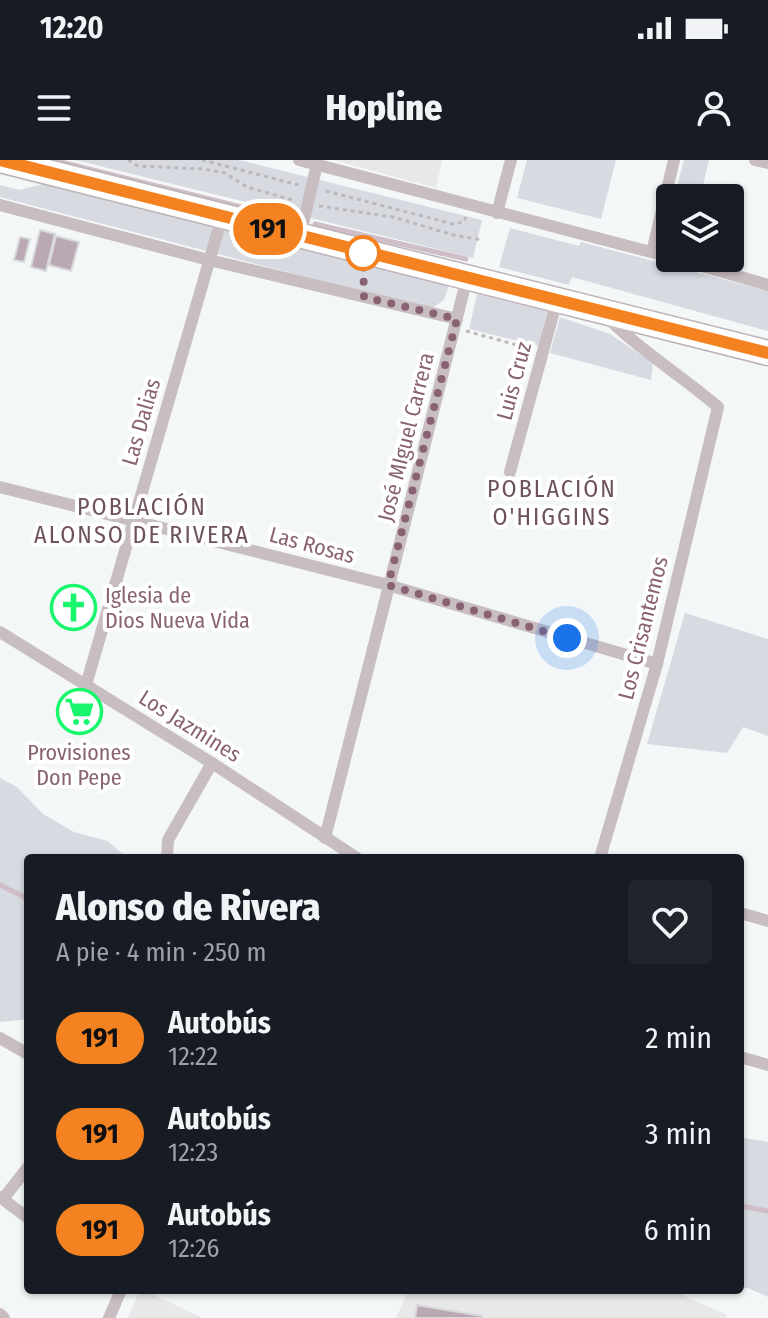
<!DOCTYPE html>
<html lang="es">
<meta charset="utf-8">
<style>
:root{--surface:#171b24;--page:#20242c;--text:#f1f3f6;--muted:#9ea1a6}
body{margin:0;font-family:"Fira Sans Condensed",sans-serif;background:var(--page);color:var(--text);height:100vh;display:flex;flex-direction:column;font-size:30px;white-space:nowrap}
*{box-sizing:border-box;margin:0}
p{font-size:26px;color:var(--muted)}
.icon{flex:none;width:44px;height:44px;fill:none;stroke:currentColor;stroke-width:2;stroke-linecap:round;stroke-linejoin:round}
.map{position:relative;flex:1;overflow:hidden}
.details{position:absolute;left:24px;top:694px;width:720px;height:440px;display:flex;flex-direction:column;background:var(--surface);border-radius:8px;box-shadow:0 2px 6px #0004}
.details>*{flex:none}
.badge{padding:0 16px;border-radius:26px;font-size:28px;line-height:52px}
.controls{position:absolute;left:656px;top:24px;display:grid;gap:16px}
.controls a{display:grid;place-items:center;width:88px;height:88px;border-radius:8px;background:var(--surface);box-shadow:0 2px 6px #0004;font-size:40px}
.you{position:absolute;width:40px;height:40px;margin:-20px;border:6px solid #fff;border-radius:50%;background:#1a73e8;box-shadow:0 0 0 12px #1a73e833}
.map>.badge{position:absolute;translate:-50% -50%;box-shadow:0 0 0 4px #fff}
.round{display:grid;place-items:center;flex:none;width:84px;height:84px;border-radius:8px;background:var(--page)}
.head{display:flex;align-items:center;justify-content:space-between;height:136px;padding:0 32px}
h1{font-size:38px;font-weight:800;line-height:60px}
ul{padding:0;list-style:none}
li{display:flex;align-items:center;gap:24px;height:96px;padding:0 32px}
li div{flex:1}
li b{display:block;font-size:30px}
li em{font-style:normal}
li .badge{min-width:88px;font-weight:700;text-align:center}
.status{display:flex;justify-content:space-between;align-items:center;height:56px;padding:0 40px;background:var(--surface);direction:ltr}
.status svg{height:22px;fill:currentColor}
header{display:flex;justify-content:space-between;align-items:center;height:104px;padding:0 32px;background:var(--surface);font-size:36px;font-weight:800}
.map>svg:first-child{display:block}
.built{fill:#e8e8e9}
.green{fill:#d8dae2}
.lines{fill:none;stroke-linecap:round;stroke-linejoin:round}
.stream{stroke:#cfbec8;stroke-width:5}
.building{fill:#baa9b2;stroke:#d7d9da;stroke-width:2}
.highway-casing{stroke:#bcb3b7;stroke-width:27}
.path{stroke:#bfb8bb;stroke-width:3;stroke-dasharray:4 4;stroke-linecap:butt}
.street{stroke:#c8bdc1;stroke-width:12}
.highway{stroke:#fff;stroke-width:24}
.line-casing{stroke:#fff;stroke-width:18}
.line{stroke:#f58220;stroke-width:12}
.walk{stroke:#896373;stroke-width:8;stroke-dasharray:0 14.4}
.stop-dot{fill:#fff;stroke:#f58220;stroke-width:4}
.labels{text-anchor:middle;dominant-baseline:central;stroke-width:8;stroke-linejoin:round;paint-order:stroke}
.street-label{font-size:22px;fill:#896373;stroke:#fff}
.poi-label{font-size:22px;fill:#896373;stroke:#fff;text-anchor:start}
.neighbourhood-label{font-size:24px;letter-spacing:2px;fill:#6d525d;stroke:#fff}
</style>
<div class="status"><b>12:20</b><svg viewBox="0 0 49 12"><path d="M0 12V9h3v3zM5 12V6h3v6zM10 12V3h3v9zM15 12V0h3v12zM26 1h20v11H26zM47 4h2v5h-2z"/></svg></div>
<header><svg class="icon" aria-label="menu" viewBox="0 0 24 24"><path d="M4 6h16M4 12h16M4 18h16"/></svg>Hopline<svg class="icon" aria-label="person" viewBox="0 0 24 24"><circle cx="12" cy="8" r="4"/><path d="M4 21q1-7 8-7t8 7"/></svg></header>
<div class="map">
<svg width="768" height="1158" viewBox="0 0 768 1158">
<rect width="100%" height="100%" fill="#f4f7f8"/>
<g class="built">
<polygon points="333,0 442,0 436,28"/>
<polygon points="140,1130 143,1130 203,1158 128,1158"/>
<polygon points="409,1130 671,1130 727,1155 726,1158 396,1158"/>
</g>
<g class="green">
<polygon points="75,0 239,0 482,60 473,98"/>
<polygon points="527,0 616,0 601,59 517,38"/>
<polygon points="684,0 709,0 700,38 674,38"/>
<polygon points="43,24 449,124 444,140 432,148 424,148 0,37 0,25 19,30"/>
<polygon points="510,68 579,86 581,82 768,131 768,171 572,117 569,125 499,107"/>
<polygon points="477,134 547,151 539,186 469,169"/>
<polygon points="560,157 610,174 653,203 651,220 550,193"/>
<polygon points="685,453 768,479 768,576 743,567 727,593 647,584"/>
<polygon points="0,618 17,627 43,654 74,672 108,681 127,698 28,698 28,859 0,862"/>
<polygon points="740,977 768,982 768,1137 748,1128 740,1128"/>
</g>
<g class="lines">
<g class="stream">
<polyline points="53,0 290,59"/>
<polyline points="315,64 466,99"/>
<polyline points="0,725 28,739"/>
<polyline points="740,1046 768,1051"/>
</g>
</g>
<g class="building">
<polygon points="40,70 55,74 46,111 31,107"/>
<polygon points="56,76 79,82 71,111 49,105"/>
<polygon points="20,77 30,79 24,102 14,100"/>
<polygon points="417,1145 482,1156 482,1158 415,1158"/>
</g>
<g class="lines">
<defs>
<polyline id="highway" points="0,0 768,193"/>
</defs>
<use href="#highway" class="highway-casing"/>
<g class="path">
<polyline points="128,0 138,6 203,9 225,13 247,27 296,41"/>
<polyline points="202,0 299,25"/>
<polyline points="326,31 453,64 464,62 466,57"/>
<polyline points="319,46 393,57 453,75 483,80"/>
<polyline points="466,171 528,188"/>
</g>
<g class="street">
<polyline points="299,0 670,97"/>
<polyline points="755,0 768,3"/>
<polyline points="0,45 209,100 457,159"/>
<polyline points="497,53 511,0"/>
<polyline points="300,77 317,4"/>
<polyline points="652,92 674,0"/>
<polyline points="674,98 768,125"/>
<polyline points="510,312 557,140"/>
<polyline points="0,327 388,425 657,504"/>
<polyline points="0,472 212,603 357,698"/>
<polyline points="86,525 222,57"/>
<polyline points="325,678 467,118"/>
<polyline points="167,698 168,680 212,603"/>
<path d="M 600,698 L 657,504 L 718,247 C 681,215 639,190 605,155"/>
<polyline points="740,753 768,761"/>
<polyline points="0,878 28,894"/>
<polyline points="740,897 768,905"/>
<polyline points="0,1037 28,1058"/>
<polyline points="3,1039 28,1007"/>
<polyline points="0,1154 4,1158"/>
<polyline points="109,1158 121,1130"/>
</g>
<use href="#highway" class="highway"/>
</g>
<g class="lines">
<defs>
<polyline id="line" points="0,0 768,193"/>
</defs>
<use href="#line" class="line-casing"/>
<use href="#line" class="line"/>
<polyline class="walk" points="363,93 364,137 457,159 388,425 567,478"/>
</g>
<defs>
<symbol id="church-ring" viewBox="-11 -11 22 22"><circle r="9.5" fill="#fff" stroke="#17f66d" stroke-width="1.5"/><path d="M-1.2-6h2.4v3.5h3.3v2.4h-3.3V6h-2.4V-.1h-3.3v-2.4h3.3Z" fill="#17f66d"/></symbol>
<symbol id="supermarket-ring" viewBox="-11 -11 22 22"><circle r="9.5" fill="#fff" stroke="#17f66d" stroke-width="1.5"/><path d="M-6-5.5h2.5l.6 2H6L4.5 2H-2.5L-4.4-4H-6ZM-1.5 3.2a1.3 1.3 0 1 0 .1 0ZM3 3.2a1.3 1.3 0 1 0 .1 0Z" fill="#17f66d"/></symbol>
</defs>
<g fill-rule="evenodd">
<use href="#church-ring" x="48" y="422" width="51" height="51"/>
<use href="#supermarket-ring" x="54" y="526" width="51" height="51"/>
</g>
<circle class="stop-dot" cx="363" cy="93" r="16"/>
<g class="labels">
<g class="street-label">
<text transform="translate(514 221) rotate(-75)">Luis Cruz</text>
<text transform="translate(141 262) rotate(-74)">Las Dalias</text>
<text transform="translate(406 277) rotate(-76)">José MIguel Carrera</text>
<text transform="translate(312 385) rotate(15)">Las Rosas</text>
<text transform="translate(643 468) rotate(-76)">Los Crisantemos</text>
<text transform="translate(190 566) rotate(32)">Los Jazmines</text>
</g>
<g class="poi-label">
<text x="105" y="435">Iglesia de<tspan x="105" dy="25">Dios Nueva Vida</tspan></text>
<text x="79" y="592" text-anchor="middle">Provisiones<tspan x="79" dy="25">Don Pepe</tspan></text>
</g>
<g class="neighbourhood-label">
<text x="552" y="329">POBLACIÓN<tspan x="552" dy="28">O'HIGGINS</tspan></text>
<text x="142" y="347">POBLACIÓN<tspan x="142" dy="28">ALONSO DE RIVERA</tspan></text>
</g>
</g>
</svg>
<div class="controls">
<a><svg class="icon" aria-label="layers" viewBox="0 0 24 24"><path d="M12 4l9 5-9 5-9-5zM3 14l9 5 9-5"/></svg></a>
</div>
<div class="you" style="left:567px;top:478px"></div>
<b class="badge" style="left:268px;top:69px;background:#f58220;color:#111">191</b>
<section class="details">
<div class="head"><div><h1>Alonso de Rivera</h1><p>A pie · 4 min · 250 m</p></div><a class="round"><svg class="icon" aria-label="heart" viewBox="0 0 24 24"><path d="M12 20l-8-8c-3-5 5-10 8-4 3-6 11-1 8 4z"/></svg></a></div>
<ul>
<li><span class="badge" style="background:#f58220;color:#111">191</span><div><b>Autobús</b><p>12:22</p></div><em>2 min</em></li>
<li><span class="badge" style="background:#f58220;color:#111">191</span><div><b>Autobús</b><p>12:23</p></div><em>3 min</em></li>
<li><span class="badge" style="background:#f58220;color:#111">191</span><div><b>Autobús</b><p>12:26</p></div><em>6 min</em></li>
</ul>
</section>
</div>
